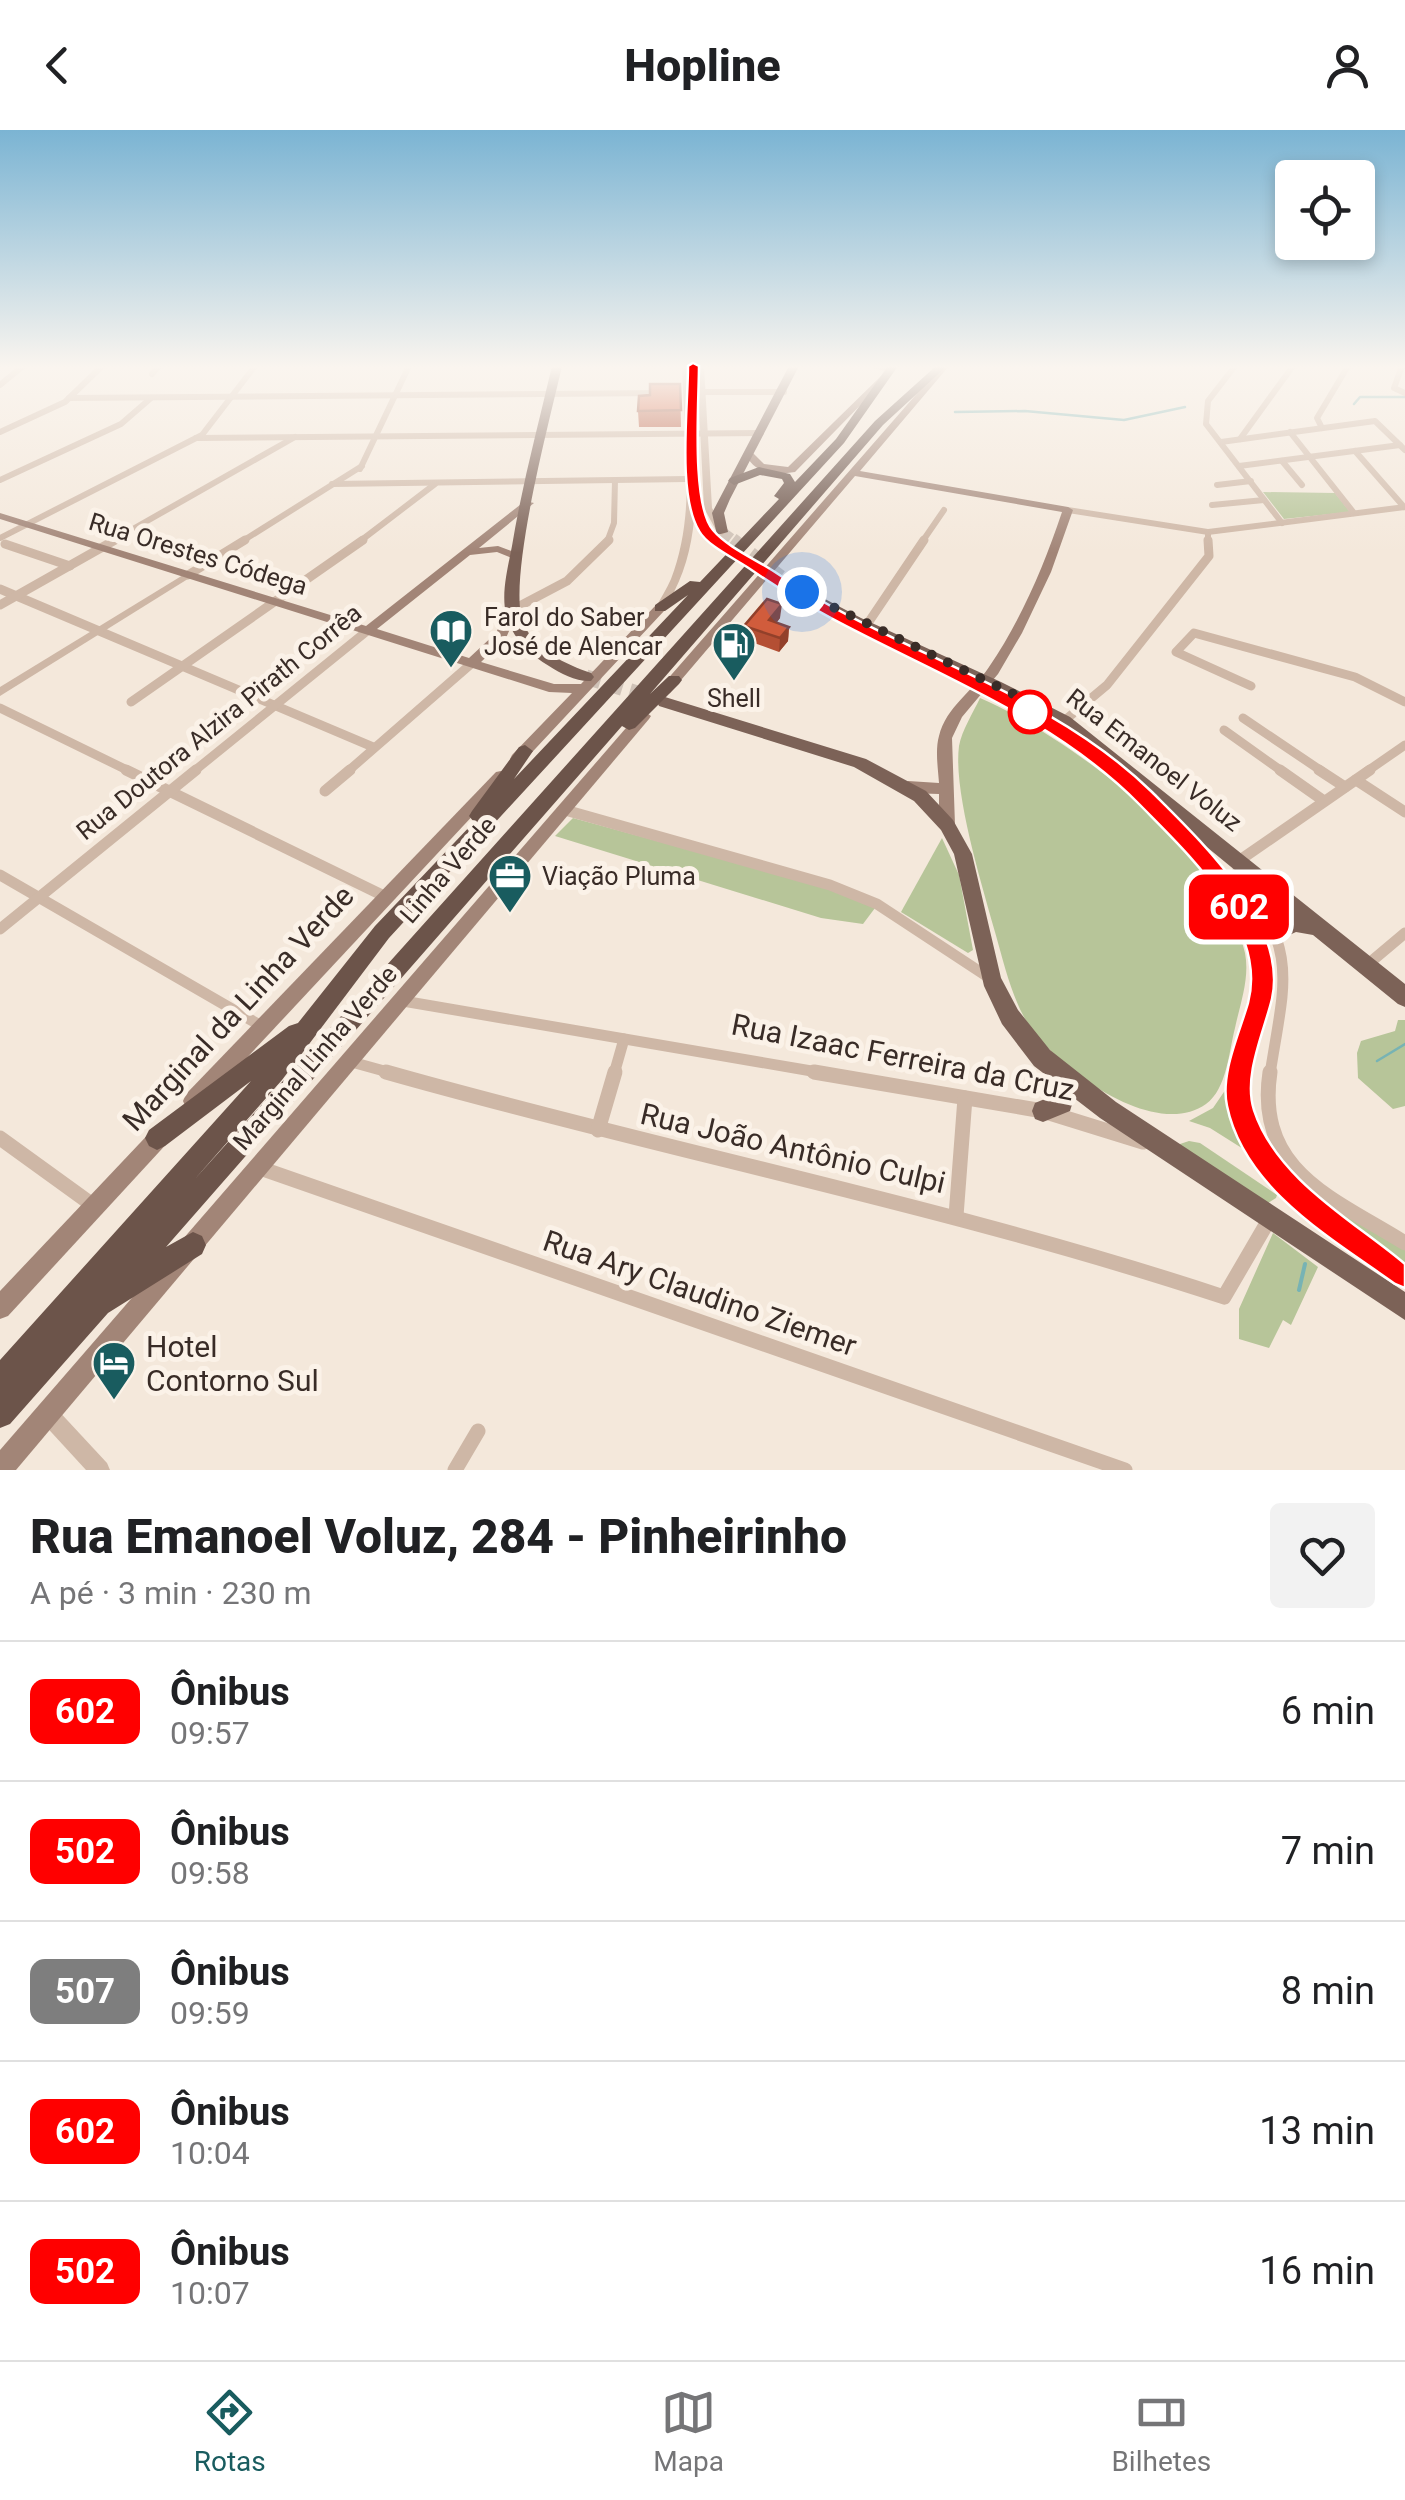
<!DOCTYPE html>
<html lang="pt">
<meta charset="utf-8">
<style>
:root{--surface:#fff;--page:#f2f2f2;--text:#202124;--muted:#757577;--line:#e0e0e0;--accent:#195c5f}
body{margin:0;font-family:Roboto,sans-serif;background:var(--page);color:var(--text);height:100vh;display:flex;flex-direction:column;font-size:38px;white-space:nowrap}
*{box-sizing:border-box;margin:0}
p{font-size:32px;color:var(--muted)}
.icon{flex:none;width:55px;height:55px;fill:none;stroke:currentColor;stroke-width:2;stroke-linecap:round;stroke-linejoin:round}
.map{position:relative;height:1340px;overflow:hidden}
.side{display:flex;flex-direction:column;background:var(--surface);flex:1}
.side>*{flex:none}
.badge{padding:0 20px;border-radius:15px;font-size:35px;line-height:65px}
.buttons{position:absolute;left:1275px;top:30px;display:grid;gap:20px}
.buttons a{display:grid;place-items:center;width:100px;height:100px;border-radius:10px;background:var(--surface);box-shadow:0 5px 15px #0003;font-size:50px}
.you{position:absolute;width:50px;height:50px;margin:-25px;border:8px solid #fff;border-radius:50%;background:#1a73e8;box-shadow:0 0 0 15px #1a73e833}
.map>.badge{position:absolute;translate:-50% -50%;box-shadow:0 0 0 5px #fff}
.round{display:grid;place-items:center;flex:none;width:105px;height:105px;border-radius:10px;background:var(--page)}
.summary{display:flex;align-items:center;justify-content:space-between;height:170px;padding:0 30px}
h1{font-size:48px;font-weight:800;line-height:75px}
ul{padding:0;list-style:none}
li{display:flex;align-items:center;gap:30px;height:140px;padding:0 30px;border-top:2px solid var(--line)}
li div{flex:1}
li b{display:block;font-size:38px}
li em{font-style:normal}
li .badge{min-width:110px;font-weight:700;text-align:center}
header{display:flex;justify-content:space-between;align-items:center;height:130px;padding:0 30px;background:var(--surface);font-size:45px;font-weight:800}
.tabs{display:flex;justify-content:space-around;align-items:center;height:140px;border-top:2px solid var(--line);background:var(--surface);font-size:28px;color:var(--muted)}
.tabs a{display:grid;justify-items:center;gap:5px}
.tabs .active{color:var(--accent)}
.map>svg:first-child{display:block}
.green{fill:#b7c599}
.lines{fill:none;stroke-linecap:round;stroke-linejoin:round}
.stream-far1{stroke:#77b3b4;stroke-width:2.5}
.stream{stroke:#77b3b4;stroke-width:4}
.primary-tunnel-far1{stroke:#cfc2b7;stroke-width:11;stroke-dasharray:11 6;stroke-linecap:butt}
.primary-tunnel{stroke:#cfc2b7;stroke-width:15;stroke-dasharray:15 8;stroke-linecap:butt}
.minor-far3{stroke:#ceb7a6;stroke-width:6}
.minor-far2{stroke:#ceb7a6;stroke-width:9}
.minor-far1{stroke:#ceb7a6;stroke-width:11}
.minor{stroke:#ceb7a6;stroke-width:15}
.tertiary{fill:#ceb7a6;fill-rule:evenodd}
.secondary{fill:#a28577;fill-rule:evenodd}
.primary{fill:#7c6257;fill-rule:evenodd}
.trunk{fill:#6c544a;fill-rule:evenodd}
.wall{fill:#b44f34}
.shaded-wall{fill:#92402a}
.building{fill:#d15c3c;stroke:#92402a;stroke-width:2.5}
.line{fill:#f00;stroke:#fff;stroke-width:2.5}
.walk{stroke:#392c27;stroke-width:10;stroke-dasharray:0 18}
.stop-dot{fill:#fff;stroke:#f00;stroke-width:5}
.labels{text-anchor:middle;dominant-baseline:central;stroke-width:10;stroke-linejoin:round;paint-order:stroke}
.street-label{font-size:25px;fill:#392c27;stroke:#fbf2e8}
.poi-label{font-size:25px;fill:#392c27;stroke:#fbf2e8;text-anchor:start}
.near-street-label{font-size:30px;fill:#392c27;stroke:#fbf2e8}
.near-poi-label{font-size:30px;fill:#392c27;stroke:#fbf2e8;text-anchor:start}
</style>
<header><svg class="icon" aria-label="back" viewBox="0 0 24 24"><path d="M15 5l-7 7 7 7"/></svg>Hopline<svg class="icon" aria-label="person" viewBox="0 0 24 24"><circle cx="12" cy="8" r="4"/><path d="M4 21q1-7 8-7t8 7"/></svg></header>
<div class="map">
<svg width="1405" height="1340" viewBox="0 0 1405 1340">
<rect width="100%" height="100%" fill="#f4e8db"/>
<g class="green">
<polygon points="1263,362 1335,363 1350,382 1284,389"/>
<path d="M 980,568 C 1069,607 1225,722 1245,823 C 1250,848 1240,874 1235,898 C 1229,921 1227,959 1206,974 C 1153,1012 1050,934 1024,887 C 1010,861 1003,830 995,802 C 982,755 953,662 959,616 C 962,600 973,583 980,568 Z"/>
<polygon points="573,688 843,762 875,778 863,794 821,788 555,706"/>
<polygon points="942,708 959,745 973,820 968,823 901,782"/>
<polygon points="1398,890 1405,890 1405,976 1393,979 1358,948 1357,923 1361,911 1395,901"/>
<polygon points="1226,959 1240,1000 1256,1027 1210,998 1189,991 1213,978"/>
<polygon points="1189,1011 1200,1013 1277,1065 1276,1068 1268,1073 1177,1015"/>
<polygon points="1341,1069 1405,1114 1405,1140 1332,1089"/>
<polygon points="1273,1103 1318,1137 1291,1195 1283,1190 1269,1218 1239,1209 1239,1179"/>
</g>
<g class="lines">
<g class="stream-far1">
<polyline points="1354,274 1360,267 1405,267"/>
<polyline points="955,282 1025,281 1124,290 1185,277"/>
<polyline points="1377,931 1405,914"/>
</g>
<polyline class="stream" points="1299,1160 1305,1134"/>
<polyline class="primary-tunnel-far1" points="722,402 735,412"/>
<g class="primary-tunnel">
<polyline points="732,410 789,454"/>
<polyline points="586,547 653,568"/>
</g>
<g class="minor-far3">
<polyline points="1235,236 1208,271 1206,294 1282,393"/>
<polyline points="1402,236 1394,258 1405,263"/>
<polyline points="152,244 159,236"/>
<polyline points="0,255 23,236"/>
<polyline points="702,262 784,262"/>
<polyline points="69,268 663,263"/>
<polyline points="1322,298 1317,288 1348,236"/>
<polyline points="0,302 65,272 102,236"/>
<polyline points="1290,302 1354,383"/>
<polyline points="196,308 761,303"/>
<polyline points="1240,309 1293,236"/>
<polyline points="1221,312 1375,291 1405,320"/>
<polyline points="1355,321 1404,377"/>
<polyline points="1282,331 1302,355"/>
<polyline points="1239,336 1400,315"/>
<polyline points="360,339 409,236"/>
<polyline points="0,350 121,294 151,268"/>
<polyline points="332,354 687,349"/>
<polyline points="1217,355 1251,351"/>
<polyline points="1212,375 1264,370"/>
<polyline points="1208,402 1208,412"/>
<polyline points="0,408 202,305 255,236"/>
<polyline points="110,412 295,307"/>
<polyline points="241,412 362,336"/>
<polyline points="359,412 435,354"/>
<polyline points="607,412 614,393 615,350"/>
<polyline points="922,412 944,380"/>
</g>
<g class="minor-far2">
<polyline points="5,414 70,436"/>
<polyline points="188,445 245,410"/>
<polyline points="0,459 373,617"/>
<polyline points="0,475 115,410"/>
<polyline points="512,480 567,451 609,410"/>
<polyline points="866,496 924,410"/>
<polyline points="1251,556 1176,522 1194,503 1355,547 1405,572"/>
<polyline points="131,572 363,410"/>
<polyline points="0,578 131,642"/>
<polyline points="1243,588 1323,642"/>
<polyline points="1064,591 1107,555 1209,426 1208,410"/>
<polyline points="1224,600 1283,642"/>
<polyline points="193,642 367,501"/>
<polyline points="347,642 471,534"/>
<polyline points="1366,642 1405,615"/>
</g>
<g class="minor-far1">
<polyline points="126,640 384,766"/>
<polyline points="1280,640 1324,671"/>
<polyline points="1319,640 1345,657"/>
<polyline points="1356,650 1405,682"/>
<polyline points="325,661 350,640"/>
<polyline points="565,680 830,755 877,774 991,849"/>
<polyline points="1240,730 1370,640"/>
<path d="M 1238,740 C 1299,825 1285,848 1270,944"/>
<polyline points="0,745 263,897"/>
<polyline points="0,799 196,640"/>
<polyline points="1367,835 1405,803"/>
<polyline points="403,871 829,944"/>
<polyline points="348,931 395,944"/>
<polyline points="614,944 624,909"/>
</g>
<g class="minor">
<path d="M 386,942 C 664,1021 949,1076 1224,1167 L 1270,1088"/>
<polyline points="814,942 1043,981 1143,1012"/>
<path d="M 1270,942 C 1255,1042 1333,1068 1405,1113"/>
<polyline points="598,1000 615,942"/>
<polyline points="0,1008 94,1076"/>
<polyline points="257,1037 1125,1340"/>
<polyline points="956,1086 965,968"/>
<polyline points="455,1340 478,1301"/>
</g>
<g class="tertiary">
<path d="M 682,236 L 690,236 C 692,309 709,394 674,462 C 670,469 667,475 661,480 L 656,477 C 661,468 667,458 671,449 C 697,382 684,305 682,236 Z"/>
<polygon points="697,236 704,236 712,378 727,402 722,405 717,402 704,378"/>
<polygon points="865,236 878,236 893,240 889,242"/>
<polygon points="1405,374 1405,380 1208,405 1068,383 1064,380 1068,377 1208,399"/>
<polygon points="188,442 191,443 191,447 0,566 0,557"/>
<polygon points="48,1274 55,1277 107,1333 110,1340 86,1340 41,1291 38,1284 41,1277"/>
</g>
<g class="secondary">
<path d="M 941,236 L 949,236 L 860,341 L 1068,377 L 1073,380 L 1051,442 L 1022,503 L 998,544 L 962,587 L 952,608 L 955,695 L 952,699 L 942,699 L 939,695 L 939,664 L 908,663 L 901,657 L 908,651 L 939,653 C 938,638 935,620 939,606 C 946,577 973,561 989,537 C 1021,490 1044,436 1062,382 L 855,346 L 670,563 L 665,565 L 658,560 Z"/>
<path d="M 881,246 L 885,249 L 884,251 L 795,342 C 774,345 754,344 745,323 L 750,320 L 764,334 L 788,337 Z"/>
<polygon points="525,371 534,373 479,418 498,416 522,425 522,429 514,429 497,422 470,425 377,499 469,528 496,503 508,477 516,477 518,480 506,508 481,532 554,554 581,554 656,475 664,475 664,481 522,633 517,634 510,629 512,625 572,563 549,562 0,389 0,383 366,496"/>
<polygon points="644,581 651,586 649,589 16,1340 0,1340 0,1320 639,583"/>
<polygon points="501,641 506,642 508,646 506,650 200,978 193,981 186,978 183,971 186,964 496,642"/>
<polygon points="164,992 171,995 174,1002 171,1009 8,1186 0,1189 0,1161 157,995"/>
</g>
<g class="primary">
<path d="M 552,236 L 562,236 C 551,286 505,455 524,495 C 537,521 565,534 591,543 L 594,547 L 591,551 C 577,552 561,544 549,536 C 530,525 511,507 506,484 C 501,463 508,437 512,416 C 522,355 538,296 552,236 Z"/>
<polygon points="789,236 799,236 730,369 724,383 728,402 717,405 712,383"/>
<polygon points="789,450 861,488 1001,552 1070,587 1405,854 1405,877 1398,874 1313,805 1296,802 1276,811 1269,808 1266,802 1269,796 1291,786 1058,595 990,559 851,494 784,457 784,451"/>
<polygon points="665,567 866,629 926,661 953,690 972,724 1001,848 1018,880 1050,920 1116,972 1405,1162 1405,1190 1100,988 1074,968 1070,981 1043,992 1035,989 1032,981 1035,973 1052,966 1054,957 1051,949 1034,936 1002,894 984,856 954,724 941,700 914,671 854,637 659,576 657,572"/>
</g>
<polygon class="trunk" points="888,236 898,236 844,313 389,808 282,950 194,1050 875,291 936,236 947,236 883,295 650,564 669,546 679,546 682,550 679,554 635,598 629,600 622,596 166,1117 193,1102 202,1106 206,1115 202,1124 108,1183 10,1294 0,1298 0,1230 251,951 165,1016 157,1020 149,1016 145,1008 149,1000 289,896 298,893 375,796 474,692 469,686 472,681 519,617 525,615 533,621 514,649 688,465 665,481 655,481 655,475 690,451 700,452 779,369 774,366 784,353 782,349 760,345 734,355 728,351 730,348 759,337 790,344 795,352 836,309"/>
</g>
<g class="wall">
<polygon points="680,254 681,297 639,297 638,281 650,265"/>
<polygon points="780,488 776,493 789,497 788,511 779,522 743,509 744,496"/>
</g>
<g class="shaded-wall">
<polygon points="782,474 780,488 768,504 769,490"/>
<polygon points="789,497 788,511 779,522 780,508"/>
</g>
<g class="building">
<polygon points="650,254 680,254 681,280 638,281 639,266 650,265"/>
<polygon points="767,469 782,474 769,490 789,497 780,508 744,496"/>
</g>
<linearGradient id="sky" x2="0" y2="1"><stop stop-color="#7bb4d3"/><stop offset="0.56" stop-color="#faf5ef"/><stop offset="1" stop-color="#faf5ef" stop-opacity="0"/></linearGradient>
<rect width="1405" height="423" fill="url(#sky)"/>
<path class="line" d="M 693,233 L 699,236 C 699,271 691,374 713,400 C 727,417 757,430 775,442 C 895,524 1046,558 1152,662 C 1199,709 1289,793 1272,869 C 1264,902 1243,946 1254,980 C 1277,1051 1359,1094 1405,1134 L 1405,1158 L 1395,1154 C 1332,1109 1244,1059 1227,976 C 1220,944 1239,904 1248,873 C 1268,797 1187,723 1140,675 C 1033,566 877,527 753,441 C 738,430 708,417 699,401 C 677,365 688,278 688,236 Z"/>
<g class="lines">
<polyline class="walk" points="802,462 1042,578 1030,582"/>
</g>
<defs>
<symbol id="library-pin" viewBox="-11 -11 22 30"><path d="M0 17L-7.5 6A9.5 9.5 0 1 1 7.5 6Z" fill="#195c5f" stroke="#fbf2e8"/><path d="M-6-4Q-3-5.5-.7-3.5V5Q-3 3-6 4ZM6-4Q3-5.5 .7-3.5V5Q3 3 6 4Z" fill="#fff"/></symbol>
<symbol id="fuel-pin" viewBox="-11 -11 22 30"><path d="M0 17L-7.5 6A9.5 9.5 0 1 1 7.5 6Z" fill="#195c5f" stroke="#fbf2e8"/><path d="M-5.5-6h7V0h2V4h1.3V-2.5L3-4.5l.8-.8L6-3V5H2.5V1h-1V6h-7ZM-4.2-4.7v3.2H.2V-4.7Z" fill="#fff"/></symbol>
<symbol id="office-pin" viewBox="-11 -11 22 30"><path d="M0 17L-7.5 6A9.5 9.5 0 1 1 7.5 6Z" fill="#195c5f" stroke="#fbf2e8"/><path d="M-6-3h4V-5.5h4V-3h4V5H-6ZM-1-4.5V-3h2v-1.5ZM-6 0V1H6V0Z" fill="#fff"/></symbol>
<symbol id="hotel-pin" viewBox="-11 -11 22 30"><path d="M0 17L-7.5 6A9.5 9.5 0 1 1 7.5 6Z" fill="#195c5f" stroke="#fbf2e8"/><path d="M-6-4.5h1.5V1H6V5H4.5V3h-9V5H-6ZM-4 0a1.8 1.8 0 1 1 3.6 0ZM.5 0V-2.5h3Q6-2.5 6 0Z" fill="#fff"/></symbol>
</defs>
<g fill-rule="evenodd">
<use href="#library-pin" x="426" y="476" width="50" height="68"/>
<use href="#fuel-pin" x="709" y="489" width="50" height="68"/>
<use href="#office-pin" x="485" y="721" width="50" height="68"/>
<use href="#hotel-pin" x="89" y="1208" width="50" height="68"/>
</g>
<circle class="stop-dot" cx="1030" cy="582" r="20"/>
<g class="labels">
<g class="street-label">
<text transform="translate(198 424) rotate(17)">Rua Orestes Códega</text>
<text transform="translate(219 592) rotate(-39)">Rua Doutora Alzira Pirath Corrêa</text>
<text transform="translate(1154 630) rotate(38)">Rua Emanoel Voluz</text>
<text transform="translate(448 740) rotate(-49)">Linha Verde</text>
<text transform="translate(315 928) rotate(-49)">Marginal Linha Verde</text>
</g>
<g class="poi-label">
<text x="484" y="487">Farol do Saber<tspan x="484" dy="29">José de Alencar</tspan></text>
<text x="734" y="568" text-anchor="middle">Shell</text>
<text x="542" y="746">Viação Pluma</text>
</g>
<g class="near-street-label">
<text transform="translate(238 878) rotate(-47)">Marginal da Linha Verde</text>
<text transform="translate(903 927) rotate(11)">Rua Izaac Ferreira da Cruz</text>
<text transform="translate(793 1018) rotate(13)">Rua João Antônio Culpi</text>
<text transform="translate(700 1163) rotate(19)">Rua Ary Claudino Ziemer</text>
</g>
<g class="near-poi-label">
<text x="146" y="1216">Hotel<tspan x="146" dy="34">Contorno Sul</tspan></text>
</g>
</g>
</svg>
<div class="buttons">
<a><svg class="icon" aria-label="locate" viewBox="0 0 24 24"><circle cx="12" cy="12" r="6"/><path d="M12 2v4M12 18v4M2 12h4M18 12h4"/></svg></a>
</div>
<div class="you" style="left:802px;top:462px"></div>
<b class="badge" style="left:1239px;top:777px;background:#f00;color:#fff">602</b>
</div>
<section class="side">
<div class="summary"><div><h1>Rua Emanoel Voluz, 284 - Pinheirinho</h1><p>A pé · 3 min · 230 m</p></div><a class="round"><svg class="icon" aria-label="heart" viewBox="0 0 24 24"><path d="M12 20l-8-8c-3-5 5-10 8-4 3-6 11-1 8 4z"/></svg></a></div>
<ul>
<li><span class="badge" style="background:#f00;color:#fff">602</span><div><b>Ônibus</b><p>09:57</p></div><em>6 min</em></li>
<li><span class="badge" style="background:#f00;color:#fff">502</span><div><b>Ônibus</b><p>09:58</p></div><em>7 min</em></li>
<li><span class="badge" style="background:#7e7e7e;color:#fff">507</span><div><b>Ônibus</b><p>09:59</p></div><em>8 min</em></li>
<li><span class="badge" style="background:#f00;color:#fff">602</span><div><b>Ônibus</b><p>10:04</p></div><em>13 min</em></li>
<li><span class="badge" style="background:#f00;color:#fff">502</span><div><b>Ônibus</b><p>10:07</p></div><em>16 min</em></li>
</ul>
</section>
<nav class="tabs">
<a class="active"><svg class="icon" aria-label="directions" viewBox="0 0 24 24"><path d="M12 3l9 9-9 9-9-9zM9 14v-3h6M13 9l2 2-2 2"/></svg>Rotas</a>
<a><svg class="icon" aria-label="map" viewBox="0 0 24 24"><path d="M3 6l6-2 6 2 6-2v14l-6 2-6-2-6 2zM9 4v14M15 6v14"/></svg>Mapa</a>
<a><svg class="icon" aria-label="tickets" viewBox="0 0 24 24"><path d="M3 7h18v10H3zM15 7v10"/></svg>Bilhetes</a>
</nav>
